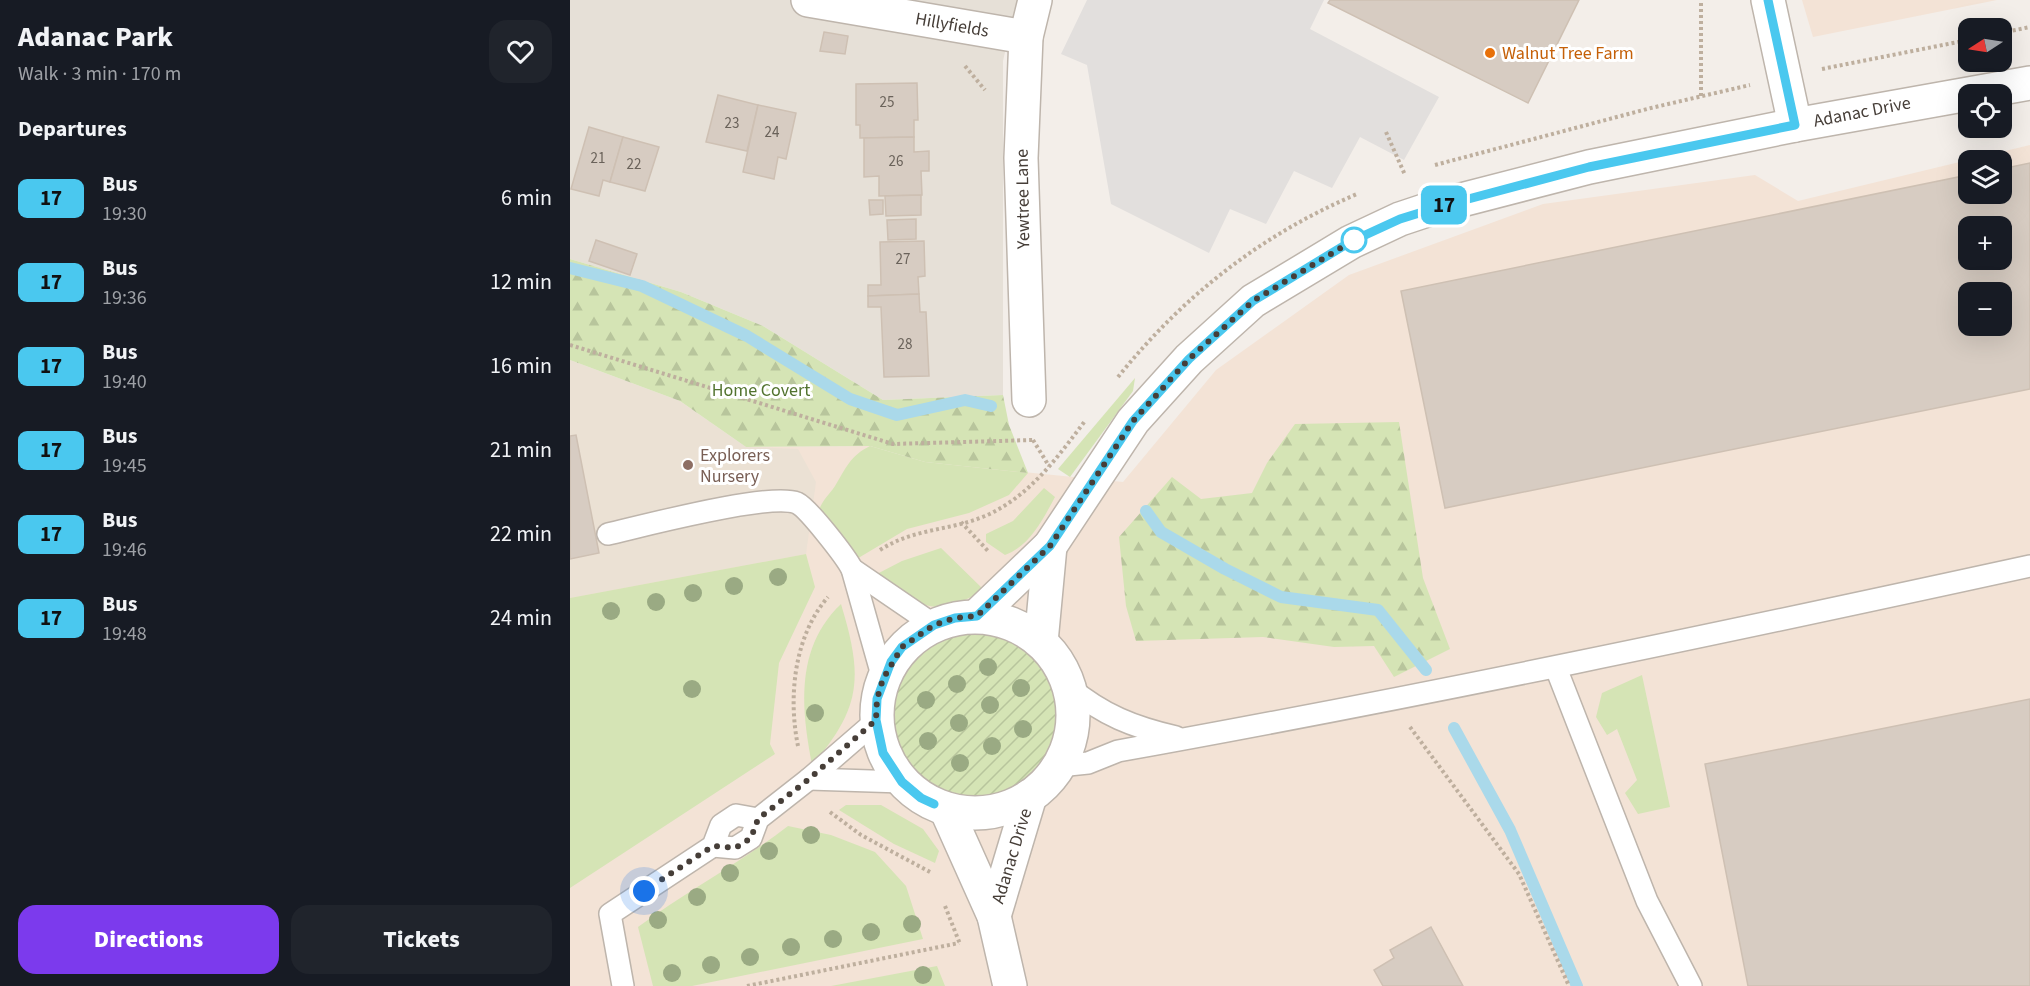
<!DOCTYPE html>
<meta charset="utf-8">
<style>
:root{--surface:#171b24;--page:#20242c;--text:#f1f3f6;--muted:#9ea1a6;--accent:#7c3aed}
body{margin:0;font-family:"Source Sans 3",sans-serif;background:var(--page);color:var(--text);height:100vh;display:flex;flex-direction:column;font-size:22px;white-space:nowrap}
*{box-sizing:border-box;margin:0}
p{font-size:20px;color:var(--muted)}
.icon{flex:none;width:33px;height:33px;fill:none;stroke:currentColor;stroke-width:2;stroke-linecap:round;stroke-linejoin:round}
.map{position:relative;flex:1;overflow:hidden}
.panel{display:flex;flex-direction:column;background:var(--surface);width:570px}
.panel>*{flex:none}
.badge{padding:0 12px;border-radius:9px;font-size:21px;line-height:39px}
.needle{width:39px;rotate:258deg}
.buttons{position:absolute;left:1388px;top:18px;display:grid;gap:12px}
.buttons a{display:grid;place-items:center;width:54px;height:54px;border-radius:12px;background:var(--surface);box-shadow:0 6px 24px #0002;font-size:30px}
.you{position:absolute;width:30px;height:30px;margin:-15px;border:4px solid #fff;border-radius:50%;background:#1a73e8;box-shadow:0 0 0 9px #1a73e833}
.map>.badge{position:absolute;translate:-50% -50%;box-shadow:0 0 0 3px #fff}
h2{padding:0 18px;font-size:22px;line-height:54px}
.round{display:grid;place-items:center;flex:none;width:63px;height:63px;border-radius:18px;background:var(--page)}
.headline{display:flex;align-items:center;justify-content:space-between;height:102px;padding:0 18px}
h1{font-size:28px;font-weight:800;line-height:45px}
.cta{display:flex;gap:12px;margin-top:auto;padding:12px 18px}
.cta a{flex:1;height:69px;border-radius:18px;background:var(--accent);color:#fff;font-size:24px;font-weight:800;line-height:69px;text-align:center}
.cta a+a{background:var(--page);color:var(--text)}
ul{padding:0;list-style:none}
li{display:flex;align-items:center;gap:18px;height:84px;padding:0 18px}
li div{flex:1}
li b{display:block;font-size:22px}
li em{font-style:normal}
li .badge{min-width:66px;font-weight:700;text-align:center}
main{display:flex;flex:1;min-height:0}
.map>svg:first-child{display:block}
.residential{fill:#e6e0d7}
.commercial{fill:#f3e3d6;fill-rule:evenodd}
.education{fill:#ebe1d4}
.grass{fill:#d5e4b5}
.forest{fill:url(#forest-firs)}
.garden{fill:url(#garden-furrows)}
.parking{fill:#e2dfdd}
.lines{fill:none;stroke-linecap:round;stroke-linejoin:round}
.stream{stroke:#aad9ea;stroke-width:12}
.building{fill:#d7ccc2;stroke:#cec0b3;stroke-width:1.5;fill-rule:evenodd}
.service-casing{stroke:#beb5ac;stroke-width:24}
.minor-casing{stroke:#beb5ac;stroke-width:36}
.path{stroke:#beaf9e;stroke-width:4;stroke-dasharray:3 3;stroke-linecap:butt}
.service{stroke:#fff;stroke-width:21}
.minor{stroke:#fff;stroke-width:33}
.tree{fill:#9aaa83}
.line-casing{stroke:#fff;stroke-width:14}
.line{stroke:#4ac8ef;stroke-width:9}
.walk{stroke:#463e38;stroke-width:6;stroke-dasharray:0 10.8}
.food-dot{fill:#e8710a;stroke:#fff;stroke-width:2}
.stop-dot{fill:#fff;stroke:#4ac8ef;stroke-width:3}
.education-dot{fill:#8d6e63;stroke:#fff;stroke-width:2}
.labels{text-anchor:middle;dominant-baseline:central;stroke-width:6;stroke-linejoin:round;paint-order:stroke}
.number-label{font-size:15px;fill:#6a625a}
.street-label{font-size:18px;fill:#463e38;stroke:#fff}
.food-label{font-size:18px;fill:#c56008;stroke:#fff;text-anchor:start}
.park-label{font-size:18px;fill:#52732f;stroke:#fff}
.education-label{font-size:18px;fill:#785e54;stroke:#fff;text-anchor:start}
</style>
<main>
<section class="panel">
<div class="headline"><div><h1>Adanac Park</h1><p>Walk · 3 min · 170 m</p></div><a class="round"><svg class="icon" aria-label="heart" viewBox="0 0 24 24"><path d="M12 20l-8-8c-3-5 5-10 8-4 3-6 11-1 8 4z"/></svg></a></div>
<h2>Departures</h2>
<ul>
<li><span class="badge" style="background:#4ac8ef;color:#111">17</span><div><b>Bus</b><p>19:30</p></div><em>6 min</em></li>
<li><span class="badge" style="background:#4ac8ef;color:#111">17</span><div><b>Bus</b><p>19:36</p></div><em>12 min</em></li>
<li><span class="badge" style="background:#4ac8ef;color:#111">17</span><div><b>Bus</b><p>19:40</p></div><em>16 min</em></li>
<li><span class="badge" style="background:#4ac8ef;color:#111">17</span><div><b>Bus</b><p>19:45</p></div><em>21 min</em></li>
<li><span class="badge" style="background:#4ac8ef;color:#111">17</span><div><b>Bus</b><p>19:46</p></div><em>22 min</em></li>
<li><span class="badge" style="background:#4ac8ef;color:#111">17</span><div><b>Bus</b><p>19:48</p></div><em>24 min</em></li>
</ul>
<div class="cta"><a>Directions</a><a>Tickets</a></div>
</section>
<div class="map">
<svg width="1460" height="986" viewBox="0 0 1460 986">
<defs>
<pattern id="forest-firs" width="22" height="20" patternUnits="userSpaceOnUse" patternTransform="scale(1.5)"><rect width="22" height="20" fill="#d5e4b5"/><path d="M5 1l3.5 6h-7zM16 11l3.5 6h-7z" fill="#b8c59c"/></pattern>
<pattern id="garden-furrows" width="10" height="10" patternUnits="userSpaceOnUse" patternTransform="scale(1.5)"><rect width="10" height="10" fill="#d5e4b5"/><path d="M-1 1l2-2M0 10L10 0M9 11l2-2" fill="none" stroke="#b8c59c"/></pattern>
</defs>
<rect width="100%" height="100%" fill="#f3eee9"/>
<polygon class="residential" points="0,0 447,0 433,61 433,395 313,400 193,326 111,292 0,259"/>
<g class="commercial">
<polygon points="1232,0 1427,0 1243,37"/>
<path d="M 1460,145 L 1460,986 L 0,986 L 0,360 L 176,447 L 300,446 L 355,462 L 553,482 L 646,370 L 779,275 L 973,204 L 1185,175 L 1228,201 ZM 1398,160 L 1431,160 L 1431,194 L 1398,194 ZM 1398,226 L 1431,226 L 1431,260 L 1398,260 ZM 1398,292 L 1431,292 L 1431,326 L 1398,326 Z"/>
</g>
<polygon class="education" points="0,360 110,401 176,447 228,449 246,482 236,554 0,598"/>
<g class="grass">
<polygon points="565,378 563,391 500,477 488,469"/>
<path d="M 300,446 L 355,462 L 458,473 L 439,495 L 399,513 L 337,529 L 285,560 L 249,510 C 253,499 259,495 265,486 C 276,468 280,456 300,446 Z"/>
<path d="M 474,488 L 485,497 C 473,519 460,546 435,555 L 416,542 L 416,534 L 443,521 Z"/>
<path d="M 371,548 L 414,590 C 361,621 352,605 305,575 L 332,561 Z"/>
<polygon points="236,554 245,587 209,663 200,744 205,754 0,888 0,598"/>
<path d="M 271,604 C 293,677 292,707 242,765 C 231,708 225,648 271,604 Z"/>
<polygon points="1072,675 1100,807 1068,814 1055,793 1067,780 1047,729 1037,735 1026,717 1032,693"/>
<polygon points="276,805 311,805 353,829 369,851 365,863 324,844 269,810"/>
<path d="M 218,826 L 261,835 L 305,852 L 336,886 L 353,939 L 122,986 L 83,986 L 68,927 C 117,891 170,863 218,826 Z"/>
<polygon points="367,966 375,986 261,986"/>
</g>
<g class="forest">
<polygon points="0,259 111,292 193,326 313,400 433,395 439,425 458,473 355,462 300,446 176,447 110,401 0,360"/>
<polygon points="829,422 853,578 880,649 824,677 804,646 764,647 693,637 566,641 556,606 549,537 602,477 631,499 682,493 697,463 725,424"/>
</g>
<circle class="garden" cx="405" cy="716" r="82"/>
<polygon class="parking" points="517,0 754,0 740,29 869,97 834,160 790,137 762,188 724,171 696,224 660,209 639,253 541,204 517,65 491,54"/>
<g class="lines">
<g class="stream">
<polyline points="0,268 72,286 177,336 280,399 327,415 395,400 421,406"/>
<polyline points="576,511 591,532 655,569 711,597 808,610 856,670"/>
<polyline points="884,728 940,830 1007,986"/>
</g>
</g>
<g class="building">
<polygon points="760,0 1009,0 958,103 758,3"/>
<polygon points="254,32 278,36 275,54 250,51"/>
<polygon points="347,83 348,120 344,120 344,137 290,138 290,125 286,125 286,84"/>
<polygon points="148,95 188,105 177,151 136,142"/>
<polygon points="188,105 226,113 216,159 208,157 204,179 173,172"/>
<polygon points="19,127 53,137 40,182 33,180 29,196 1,189"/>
<polygon points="53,137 89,147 75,191 40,182"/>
<polygon points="344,137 344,152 359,151 359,171 351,171 352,195 309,196 309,176 294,177 294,138"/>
<path d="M 1460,163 L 1460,389 L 875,508 L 831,291 L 1398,175 L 1398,194 L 1431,194 L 1431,169 ZM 1398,226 L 1431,226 L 1431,260 L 1398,260 ZM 1398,292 L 1431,292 L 1431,326 L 1398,326 Z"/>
<polygon points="351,195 351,215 316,216 315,196"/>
<polygon points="299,200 313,200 313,214 300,215"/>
<polygon points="346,219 346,239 318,240 317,220"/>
<polygon points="26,240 67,254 60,275 19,261"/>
<polygon points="354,241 355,276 348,277 349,294 298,296 298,285 311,285 310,242"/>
<polygon points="349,294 350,312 356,312 359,376 314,377 311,307 298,307 298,296"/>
<polygon points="6,435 29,553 0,559 0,436"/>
<polygon points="1460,699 1460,986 1178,986 1135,764"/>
<polygon points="861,927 893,986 813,986 804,970 824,958 820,950"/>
</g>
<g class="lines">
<defs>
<g id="service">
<path d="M 38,534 C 73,526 200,492 227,503 C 238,508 276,557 282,569 L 313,679"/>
<polyline points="282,569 364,625"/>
<polyline points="986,668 1077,901 1121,986"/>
<path d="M 499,687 C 533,715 563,727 606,737"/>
<path d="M 489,766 L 518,763 L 548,751 C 854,696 1157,632 1460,566"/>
<polyline points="239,779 332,782"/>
<polyline points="143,846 165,848 181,838 188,819 239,779 306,721"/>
<polyline points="53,986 40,914 143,846 151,825 166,815 188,819"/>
</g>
<g id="minor">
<polyline points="238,0 456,37"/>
<polyline points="1198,0 1225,125"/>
<polyline points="459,400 451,158 456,37 465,0"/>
<polyline points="407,616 480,546 563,421 619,359 683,301 781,242 830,219 872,205 1019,167 1225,125 1460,83"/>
<circle cx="405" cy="715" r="98"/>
<polyline points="471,642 480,546"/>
<polyline points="376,809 424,916 440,986"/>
<polyline points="424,916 460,796"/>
</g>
</defs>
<use href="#service" class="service-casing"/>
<use href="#minor" class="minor-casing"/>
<g class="path">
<polyline points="1431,33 1460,27"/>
<polyline points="395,66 415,90"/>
<polyline points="1252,69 1398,40"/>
<polyline points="1131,96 1131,0"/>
<polyline points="816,132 835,175"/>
<polyline points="865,165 1081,108 1180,85"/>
<polyline points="0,345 323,444 463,440"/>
<path d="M 548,377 C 614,295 691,235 787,194"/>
<polyline points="463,440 479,466"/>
<polyline points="391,522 419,552"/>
<path d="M 310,550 C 344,528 380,531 415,516 C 459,497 487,458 515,421"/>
<polyline points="840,727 949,874 999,986"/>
<path d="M 228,746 C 218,697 224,636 258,597"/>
<polyline points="260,812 291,835 360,872"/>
<polyline points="375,906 390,944"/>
<polyline points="177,986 389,943"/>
</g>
<use href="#service" class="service"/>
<use href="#minor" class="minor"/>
</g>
<g class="tree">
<circle cx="208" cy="577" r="9"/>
<circle cx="164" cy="586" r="9"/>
<circle cx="123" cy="593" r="9"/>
<circle cx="86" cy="602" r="9"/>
<circle cx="41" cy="611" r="9"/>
<circle cx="418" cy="667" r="9"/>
<circle cx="387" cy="684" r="9"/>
<circle cx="451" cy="688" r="9"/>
<circle cx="122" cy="689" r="9"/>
<circle cx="356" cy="700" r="9"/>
<circle cx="420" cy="705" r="9"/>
<circle cx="245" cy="713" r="9"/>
<circle cx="389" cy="723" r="9"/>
<circle cx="453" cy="729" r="9"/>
<circle cx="358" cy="741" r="9"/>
<circle cx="422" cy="746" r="9"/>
<circle cx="390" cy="763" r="9"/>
<circle cx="241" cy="835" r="9"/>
<circle cx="199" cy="851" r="9"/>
<circle cx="160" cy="873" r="9"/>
<circle cx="127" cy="897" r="9"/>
<circle cx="88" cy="920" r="9"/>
<circle cx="342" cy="924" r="9"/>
<circle cx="301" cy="932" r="9"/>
<circle cx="263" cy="939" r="9"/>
<circle cx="221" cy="947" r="9"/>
<circle cx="180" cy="957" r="9"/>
<circle cx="141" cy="965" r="9"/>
<circle cx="102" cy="973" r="9"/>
<circle cx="353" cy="975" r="9"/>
</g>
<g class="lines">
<defs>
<polyline id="line" points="364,804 351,798 332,782 313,753 306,720 307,699 321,662 332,647 364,625 385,618 407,616 480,546 563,421 619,359 683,301 780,242 830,219 872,206 1019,167 1225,125 1198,0"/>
</defs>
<use href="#line" class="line-casing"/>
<use href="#line" class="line"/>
<polyline class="walk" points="74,891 143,846 165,848 181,838 188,819 239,779 306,720 307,699 313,679 332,647 364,625 385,618 407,616 480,546 563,421 619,359 683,301 784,240"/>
</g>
<circle class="food-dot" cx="920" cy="53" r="6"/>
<circle class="stop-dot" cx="784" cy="240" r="12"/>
<circle class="education-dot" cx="118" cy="465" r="6"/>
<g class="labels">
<g class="number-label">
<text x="317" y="102">25</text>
<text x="162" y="123">23</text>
<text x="202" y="132">24</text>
<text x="28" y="158">21</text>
<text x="326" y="161">26</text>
<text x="64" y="164">22</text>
<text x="333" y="259">27</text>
<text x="335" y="344">28</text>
</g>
<g class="street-label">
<text transform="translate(382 25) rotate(10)">Hillyfields</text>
<text transform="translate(1292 112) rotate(-11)">Adanac Drive</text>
<text transform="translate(453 199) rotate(-91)">Yewtree Lane</text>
<text transform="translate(442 856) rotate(-73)">Adanac Drive</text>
</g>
<g class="food-label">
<text x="932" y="53">Walnut Tree Farm</text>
</g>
<g class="park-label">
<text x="191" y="390">Home Covert</text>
</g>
<g class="education-label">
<text x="130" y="455">Explorers<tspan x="130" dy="21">Nursery</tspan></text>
</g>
</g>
</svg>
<div class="buttons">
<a><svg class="needle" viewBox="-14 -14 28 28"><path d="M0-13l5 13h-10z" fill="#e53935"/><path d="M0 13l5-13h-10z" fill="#9ea1a6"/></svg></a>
<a><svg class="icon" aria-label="locate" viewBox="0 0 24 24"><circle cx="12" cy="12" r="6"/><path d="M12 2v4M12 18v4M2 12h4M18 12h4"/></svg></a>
<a><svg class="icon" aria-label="layers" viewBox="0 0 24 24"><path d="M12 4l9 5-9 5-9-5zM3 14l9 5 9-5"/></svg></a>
<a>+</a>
<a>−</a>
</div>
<div class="you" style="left:74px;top:891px"></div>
<b class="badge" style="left:874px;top:205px;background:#4ac8ef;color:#111">17</b>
</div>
</main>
